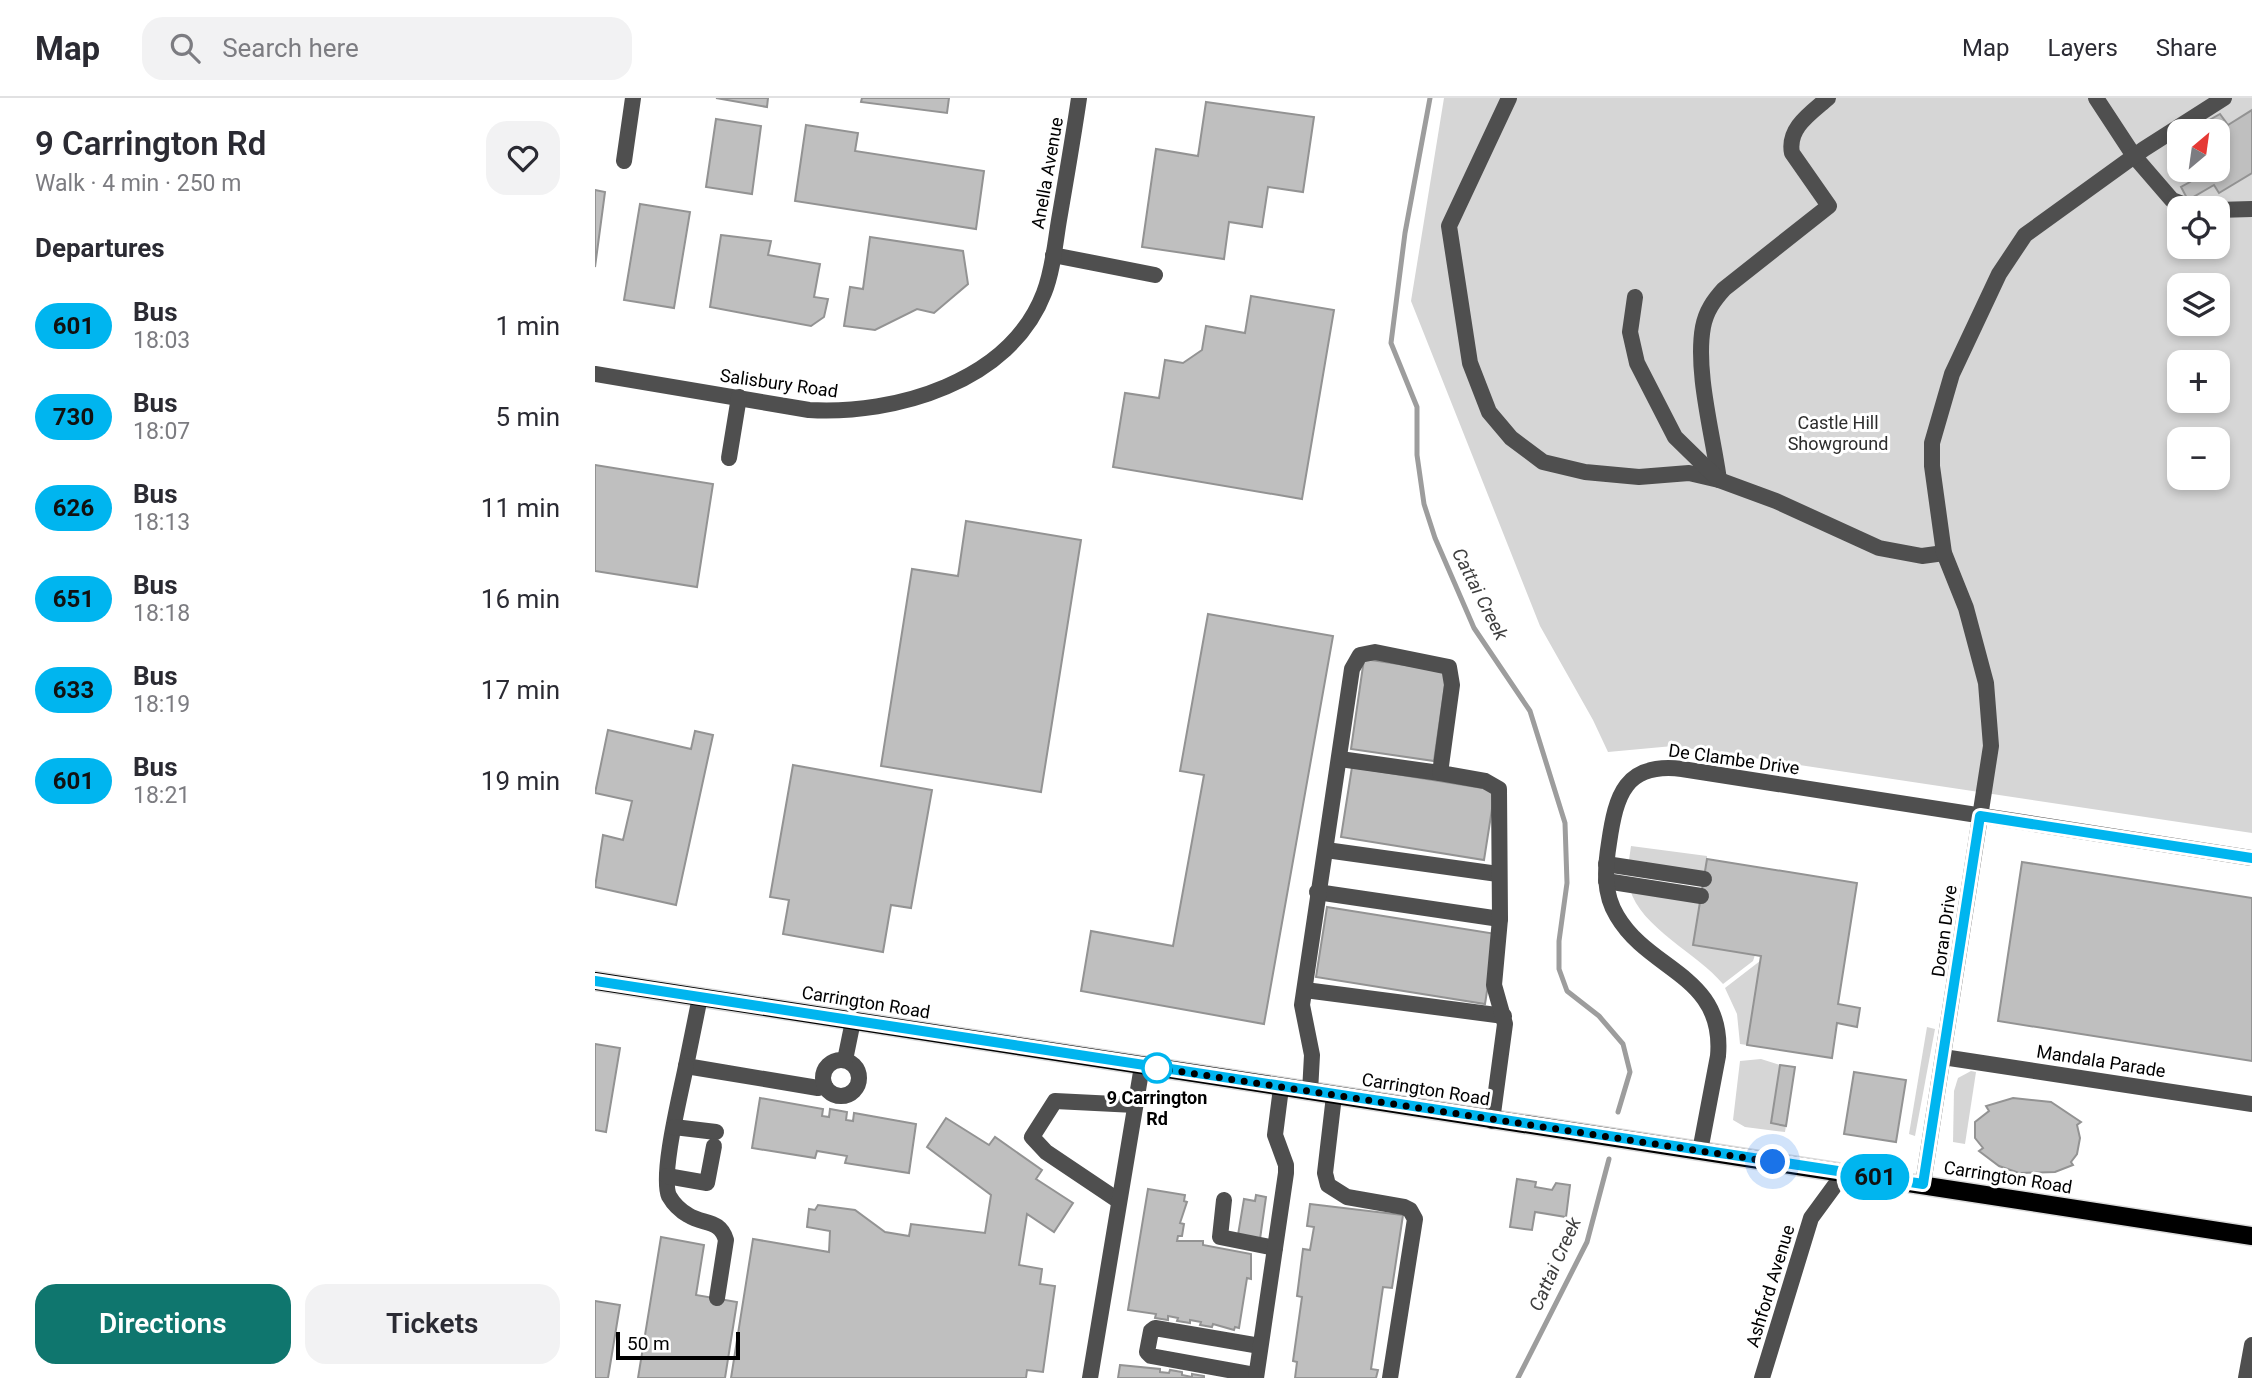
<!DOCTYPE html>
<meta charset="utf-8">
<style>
:root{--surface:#fff;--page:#f2f2f3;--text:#2b2b33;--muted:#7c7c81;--line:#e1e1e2;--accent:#0f766e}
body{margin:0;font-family:Roboto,sans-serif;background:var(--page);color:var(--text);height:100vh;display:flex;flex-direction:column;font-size:26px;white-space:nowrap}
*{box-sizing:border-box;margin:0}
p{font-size:23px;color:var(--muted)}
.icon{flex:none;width:38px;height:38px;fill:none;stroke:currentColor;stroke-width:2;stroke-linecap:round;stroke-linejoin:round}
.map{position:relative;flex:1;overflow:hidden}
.details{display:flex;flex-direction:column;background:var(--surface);width:595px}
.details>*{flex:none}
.badge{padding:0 14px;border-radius:23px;font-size:24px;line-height:46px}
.needle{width:46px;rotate:29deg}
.controls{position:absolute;left:1572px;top:21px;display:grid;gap:14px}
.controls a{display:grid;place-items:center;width:63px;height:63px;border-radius:14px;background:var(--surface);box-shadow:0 4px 10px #0003;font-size:35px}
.scale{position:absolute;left:21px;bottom:18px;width:124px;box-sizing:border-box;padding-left:7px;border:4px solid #000;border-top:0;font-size:19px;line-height:24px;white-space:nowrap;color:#000;-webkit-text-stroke:5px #fff;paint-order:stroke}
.you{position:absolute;width:35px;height:35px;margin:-18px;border:5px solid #fff;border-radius:50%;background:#1a73e8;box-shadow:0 0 0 10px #1a73e833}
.map>.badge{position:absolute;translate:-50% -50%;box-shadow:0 0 0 4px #fff}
h2{padding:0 35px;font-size:26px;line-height:63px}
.round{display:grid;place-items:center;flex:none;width:74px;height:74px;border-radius:21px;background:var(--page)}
.summary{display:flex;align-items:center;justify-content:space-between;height:119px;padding:0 35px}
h1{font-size:33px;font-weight:600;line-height:52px}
.cta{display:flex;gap:14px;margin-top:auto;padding:14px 35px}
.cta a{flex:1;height:80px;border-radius:21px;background:var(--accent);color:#fff;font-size:28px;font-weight:600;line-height:80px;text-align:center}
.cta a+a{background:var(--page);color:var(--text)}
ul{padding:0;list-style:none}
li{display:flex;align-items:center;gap:21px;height:91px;padding:0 35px}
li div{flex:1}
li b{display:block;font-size:26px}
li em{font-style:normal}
li .badge{min-width:77px;font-weight:700;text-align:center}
header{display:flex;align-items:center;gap:42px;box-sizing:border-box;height:98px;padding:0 35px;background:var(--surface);border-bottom:2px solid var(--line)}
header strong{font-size:33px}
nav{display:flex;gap:38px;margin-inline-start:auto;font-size:24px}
.search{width:490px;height:63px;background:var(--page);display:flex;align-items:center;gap:18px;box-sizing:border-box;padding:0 24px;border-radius:21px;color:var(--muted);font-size:26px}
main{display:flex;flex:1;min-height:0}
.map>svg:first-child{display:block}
.green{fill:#d6d6d6;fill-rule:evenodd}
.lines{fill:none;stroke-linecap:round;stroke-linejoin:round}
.stream{stroke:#9d9d9d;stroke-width:5}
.building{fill:#bfbfbf;stroke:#939393;stroke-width:2}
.major-casing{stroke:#dbdbdb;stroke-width:21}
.minor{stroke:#4f4f4f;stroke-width:16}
.major{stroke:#000;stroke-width:18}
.line-casing{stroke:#fff;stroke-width:16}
.line{stroke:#00b5ef;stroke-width:10}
.walk{stroke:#000;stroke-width:7;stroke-dasharray:0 12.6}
.stop-dot{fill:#fff;stroke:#00b5ef;stroke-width:3.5}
.labels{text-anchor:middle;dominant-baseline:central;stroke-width:6;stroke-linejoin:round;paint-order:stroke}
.street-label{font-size:18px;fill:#000;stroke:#fff}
.park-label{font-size:18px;fill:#2d2d2d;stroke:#fff}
.stop-label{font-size:18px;font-weight:bold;fill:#000;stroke:#fff}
.water-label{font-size:19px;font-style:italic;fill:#3e3e3e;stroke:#fff}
</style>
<header>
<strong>Map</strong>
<div class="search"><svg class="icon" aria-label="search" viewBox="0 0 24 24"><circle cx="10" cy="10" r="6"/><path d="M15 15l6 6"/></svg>Search here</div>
<nav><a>Map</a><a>Layers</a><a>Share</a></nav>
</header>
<main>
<section class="details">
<div class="summary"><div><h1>9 Carrington Rd</h1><p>Walk · 4 min · 250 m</p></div><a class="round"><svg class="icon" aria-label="heart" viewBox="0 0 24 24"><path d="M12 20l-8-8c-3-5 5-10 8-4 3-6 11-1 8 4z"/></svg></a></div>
<h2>Departures</h2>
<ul>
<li><span class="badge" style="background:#00b5ef;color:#111">601</span><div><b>Bus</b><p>18:03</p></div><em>1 min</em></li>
<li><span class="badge" style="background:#00b5ef;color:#111">730</span><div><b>Bus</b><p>18:07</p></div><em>5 min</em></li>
<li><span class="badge" style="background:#00b5ef;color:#111">626</span><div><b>Bus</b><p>18:13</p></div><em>11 min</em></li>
<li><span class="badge" style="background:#00b5ef;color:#111">651</span><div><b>Bus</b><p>18:18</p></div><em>16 min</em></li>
<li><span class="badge" style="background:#00b5ef;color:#111">633</span><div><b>Bus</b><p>18:19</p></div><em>17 min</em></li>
<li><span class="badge" style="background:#00b5ef;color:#111">601</span><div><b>Bus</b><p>18:21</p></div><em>19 min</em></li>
</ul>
<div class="cta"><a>Directions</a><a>Tickets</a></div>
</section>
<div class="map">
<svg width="1657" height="1280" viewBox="0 0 1657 1280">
<rect width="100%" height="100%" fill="#fff"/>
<g class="green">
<path d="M 849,0 L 1657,0 L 1657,735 L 1078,648 L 1013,654 L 998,622 L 945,528 L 816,203 ZM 1584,33 L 1622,33 L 1622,72 L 1584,72 ZM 1584,110 L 1622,110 L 1622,149 L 1584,149 ZM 1584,187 L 1622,187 L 1622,226 L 1584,226 ZM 1584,264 L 1622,264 L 1622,303 L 1584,303 ZM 1584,341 L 1622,341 L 1622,380 L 1584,380 Z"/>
<polygon points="1036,748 1112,758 1110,774 1034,762"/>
<path d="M 1035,791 L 1106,801 L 1160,857 L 1158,863 L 1128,886 C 1103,856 1045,829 1035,791 Z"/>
<polygon points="1165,863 1152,947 1145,946 1142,916 1130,890"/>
<polygon points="1332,929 1340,931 1320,1038 1314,1036"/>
<polygon points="1166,961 1185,967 1176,1025 1191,1028 1190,1034 1150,1029 1138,1022 1145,963"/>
<polygon points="1376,973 1381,974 1370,1046 1358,1044 1359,993 1363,980"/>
</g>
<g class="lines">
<g class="stream">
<polyline points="835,0 810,135 796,245 822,309 822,357 829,406 840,440 879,530 935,613 970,725 972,785 964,843 964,871 972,893 1004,918 1028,946 1035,974 1023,1014"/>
<polyline points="923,1280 992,1144 1014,1061"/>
</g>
</g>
<g class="building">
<polygon points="121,0 173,0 172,9"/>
<polygon points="267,0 354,0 352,15 266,4"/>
<polygon points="611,4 719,19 708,94 673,89 667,129 634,124 629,161 547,149 561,51 603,58"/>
<polygon points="1657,12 1657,75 1624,95 1619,87 1593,102 1586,89 1595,84 1587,72 1622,72 1622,33 1595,33 1625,16 1633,27"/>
<polygon points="121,21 166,28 157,96 111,89"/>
<polygon points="211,27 263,35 260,53 389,73 381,131 200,103"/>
<polygon points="0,92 10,94 0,169"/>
<polygon points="45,106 95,114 79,210 29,202"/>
<polygon points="126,137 176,143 173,157 225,166 219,199 233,201 229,219 216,228 115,209"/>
<polygon points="275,139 368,153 373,186 339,215 322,211 280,232 249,228 255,189 268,191"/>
<polygon points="656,198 739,212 707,401 518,369 530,295 564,300 570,262 588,265 607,252 611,228 650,235"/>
<polygon points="0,367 118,386 102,489 0,473"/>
<polygon points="371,423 486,442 446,694 286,668 317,471 363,478"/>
<polygon points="613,516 738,538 669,926 486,893 496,833 578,848 609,677 585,673"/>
<polygon points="769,561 852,573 839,663 756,651"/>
<polygon points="13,632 96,651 100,633 118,637 81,807 0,789 8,737 28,742 37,703 0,695"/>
<polygon points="198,667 337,692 316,810 296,807 288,854 188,836 194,802 175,799"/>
<polygon points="757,669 900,692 889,762 746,739"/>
<polygon points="1112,761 1262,785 1243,906 1265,910 1262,929 1242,925 1237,960 1152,947 1166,858 1098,847"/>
<polygon points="1427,764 1657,800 1657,963 1403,923"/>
<polygon points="732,809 901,836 890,906 721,879"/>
<polygon points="0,946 25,950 11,1034 0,1032"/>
<polygon points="1185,967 1200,969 1191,1028 1176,1025"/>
<polygon points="1259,974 1311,982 1301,1044 1249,1036"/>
<polygon points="165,1000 228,1011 227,1018 234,1019 235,1011 252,1014 251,1022 258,1023 259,1015 321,1026 314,1075 250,1065 252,1058 222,1053 220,1060 157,1050"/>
<polygon points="1418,1000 1456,1004 1486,1024 1482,1027 1485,1040 1482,1056 1476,1064 1478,1067 1460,1074 1424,1075 1404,1068 1384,1053 1388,1050 1380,1040 1380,1024 1394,1013 1391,1008"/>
<polygon points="351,1020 394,1047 400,1039 447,1072 441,1081 478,1105 459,1134 432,1116 424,1167 447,1171 445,1186 460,1188 448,1274 432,1272 431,1280 136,1280 158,1141 234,1154 235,1133 212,1129 214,1111 220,1112 223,1107 260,1112 290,1134 314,1138 316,1126 390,1135 396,1097 332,1049"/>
<polygon points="922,1081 941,1084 940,1089 957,1092 961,1085 975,1087 971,1119 940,1114 937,1132 915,1129"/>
<polygon points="553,1091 590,1097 589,1103 592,1104 585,1125 589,1126 587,1138 583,1138 582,1143 608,1143 608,1147 656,1156 656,1181 652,1180 644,1230 640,1229 639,1232 618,1226 617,1229 605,1227 606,1224 595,1222 595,1225 582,1223 583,1220 573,1218 573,1222 560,1220 561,1216 533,1212"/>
<polygon points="661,1097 671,1099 665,1141 643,1137 649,1101 660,1103"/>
<polygon points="715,1106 808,1117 797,1190 788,1189 776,1271 783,1272 781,1280 700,1280 702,1264 698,1263 707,1199 702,1198 708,1151 715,1152 719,1129 712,1128"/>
<polygon points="66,1139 109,1147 101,1197 142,1204 130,1280 43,1280"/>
<polygon points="0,1203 25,1207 13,1280 0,1280"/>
<polygon points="525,1267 565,1271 565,1274 574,1275 575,1272 587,1274 587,1277 597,1279 597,1276 609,1278 609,1280 523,1280"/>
</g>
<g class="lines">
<defs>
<polyline id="major" points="0,883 1657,1138"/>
</defs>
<use href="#major" class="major-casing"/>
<g class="minor">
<path d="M 914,0 L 854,128 L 875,265 L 894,314 L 916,340 L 948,364 L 990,374 L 1044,379 L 1094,375 L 1124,382 C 1118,337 1100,273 1108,229 C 1111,213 1119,202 1129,191 L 1234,108 L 1197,55 C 1192,30 1216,15 1233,0"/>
<polyline points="1501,0 1539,58 1577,102 1598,110"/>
<polyline points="29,63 38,0"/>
<polyline points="1622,112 1657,111"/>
<polyline points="458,157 560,177"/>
<polyline points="1040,199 1035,234 1042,265 1080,339 1124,382 1181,403 1284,450 1327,458 1349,455"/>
<path d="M 0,276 L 214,312 C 300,317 415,284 449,195 C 458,172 460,146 464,122 C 471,81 478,41 484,0"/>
<polyline points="134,360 144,299"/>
<polyline points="745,661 845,675"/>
<polyline points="731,752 903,776"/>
<polyline points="1011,766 1109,781"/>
<polyline points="1011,783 1106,798"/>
<polyline points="722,794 905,821"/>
<polyline points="710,892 909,918"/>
<polyline points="105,899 91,968 223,990 230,988"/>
<polyline points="1348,959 1657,1006"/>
<circle cx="246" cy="980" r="18"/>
<polyline points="250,962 258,923"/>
<path d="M 91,968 C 86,994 65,1077 74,1098 C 78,1105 86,1113 93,1117 C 109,1127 125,1121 131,1142 L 122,1200"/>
<polyline points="715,994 717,957 707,907 757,571 765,557 780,554 854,569 857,587 845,675 890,683 904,691 905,821 899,887 910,926 897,1023"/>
<polyline points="739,998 730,1075 733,1087 752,1099 809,1109 815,1112 820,1121 795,1280"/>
<polyline points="79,1029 121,1034"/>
<path d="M 1105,1053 L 1123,958 C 1130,877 1055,874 1022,818 C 1008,795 1010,770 1014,745 C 1021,697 1030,664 1087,671 L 1657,760"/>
<polyline points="72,1078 112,1085 119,1048"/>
<polyline points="1328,1086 1396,648 1391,585 1371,510 1349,455 1337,368 1337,345 1357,276 1404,176 1430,137 1549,51 1629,0"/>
<polyline points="629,1102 625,1139 680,1150"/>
<polyline points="524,1103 451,1054 437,1039 460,1003 540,1007"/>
<polyline points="661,1277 556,1258 552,1254 556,1233 560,1230 665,1248"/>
<polyline points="495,1280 547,968"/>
<polyline points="661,1280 691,1075 691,1067 680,1037 686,990"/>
<polyline points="1167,1280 1216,1120 1249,1075"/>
<polyline points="1651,1280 1657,1247"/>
</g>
<use href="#major" class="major"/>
</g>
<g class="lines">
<defs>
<polyline id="line" points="0,883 1328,1086 1385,718 1657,760"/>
</defs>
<use href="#line" class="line-casing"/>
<use href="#line" class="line"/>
<polyline class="walk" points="562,970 1178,1064"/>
</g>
<circle class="stop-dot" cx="562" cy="970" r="14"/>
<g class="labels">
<g class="street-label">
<text transform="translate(452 75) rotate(-80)">Anella Avenue</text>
<text transform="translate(184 285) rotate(8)">Salisbury Road</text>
<text transform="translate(1139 661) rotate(8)">De Clambe Drive</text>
<text transform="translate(1349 833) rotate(-82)">Doran Drive</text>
<text transform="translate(271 904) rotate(9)">Carrington Road</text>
<text transform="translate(1506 963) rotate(9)">Mandala Parade</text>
<text transform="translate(831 991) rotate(9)">Carrington Road</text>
<text transform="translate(1413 1079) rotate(9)">Carrington Road</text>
<text transform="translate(1175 1188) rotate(-73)">Ashford Avenue</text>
</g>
<g class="park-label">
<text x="1243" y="324">Castle Hill<tspan x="1243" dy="21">Showground</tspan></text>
</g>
<g class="stop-label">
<text x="562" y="999">9 Carrington<tspan x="562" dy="21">Rd</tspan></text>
</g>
<g class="water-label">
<text transform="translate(885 496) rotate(63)">Cattai Creek</text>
<text transform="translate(960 1166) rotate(-66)">Cattai Creek</text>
</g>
</g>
</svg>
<div class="controls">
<a><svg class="needle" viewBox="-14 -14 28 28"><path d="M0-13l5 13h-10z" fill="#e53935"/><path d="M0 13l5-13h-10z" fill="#7c7c81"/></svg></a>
<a><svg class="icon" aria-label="locate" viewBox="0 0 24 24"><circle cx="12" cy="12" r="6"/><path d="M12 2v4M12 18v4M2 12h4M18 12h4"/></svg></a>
<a><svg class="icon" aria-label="layers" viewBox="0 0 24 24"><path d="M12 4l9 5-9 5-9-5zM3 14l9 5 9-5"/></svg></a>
<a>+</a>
<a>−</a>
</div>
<div class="scale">50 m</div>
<div class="you" style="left:1178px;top:1064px"></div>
<b class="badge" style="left:1280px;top:1079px;background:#00b5ef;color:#111">601</b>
</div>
</main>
